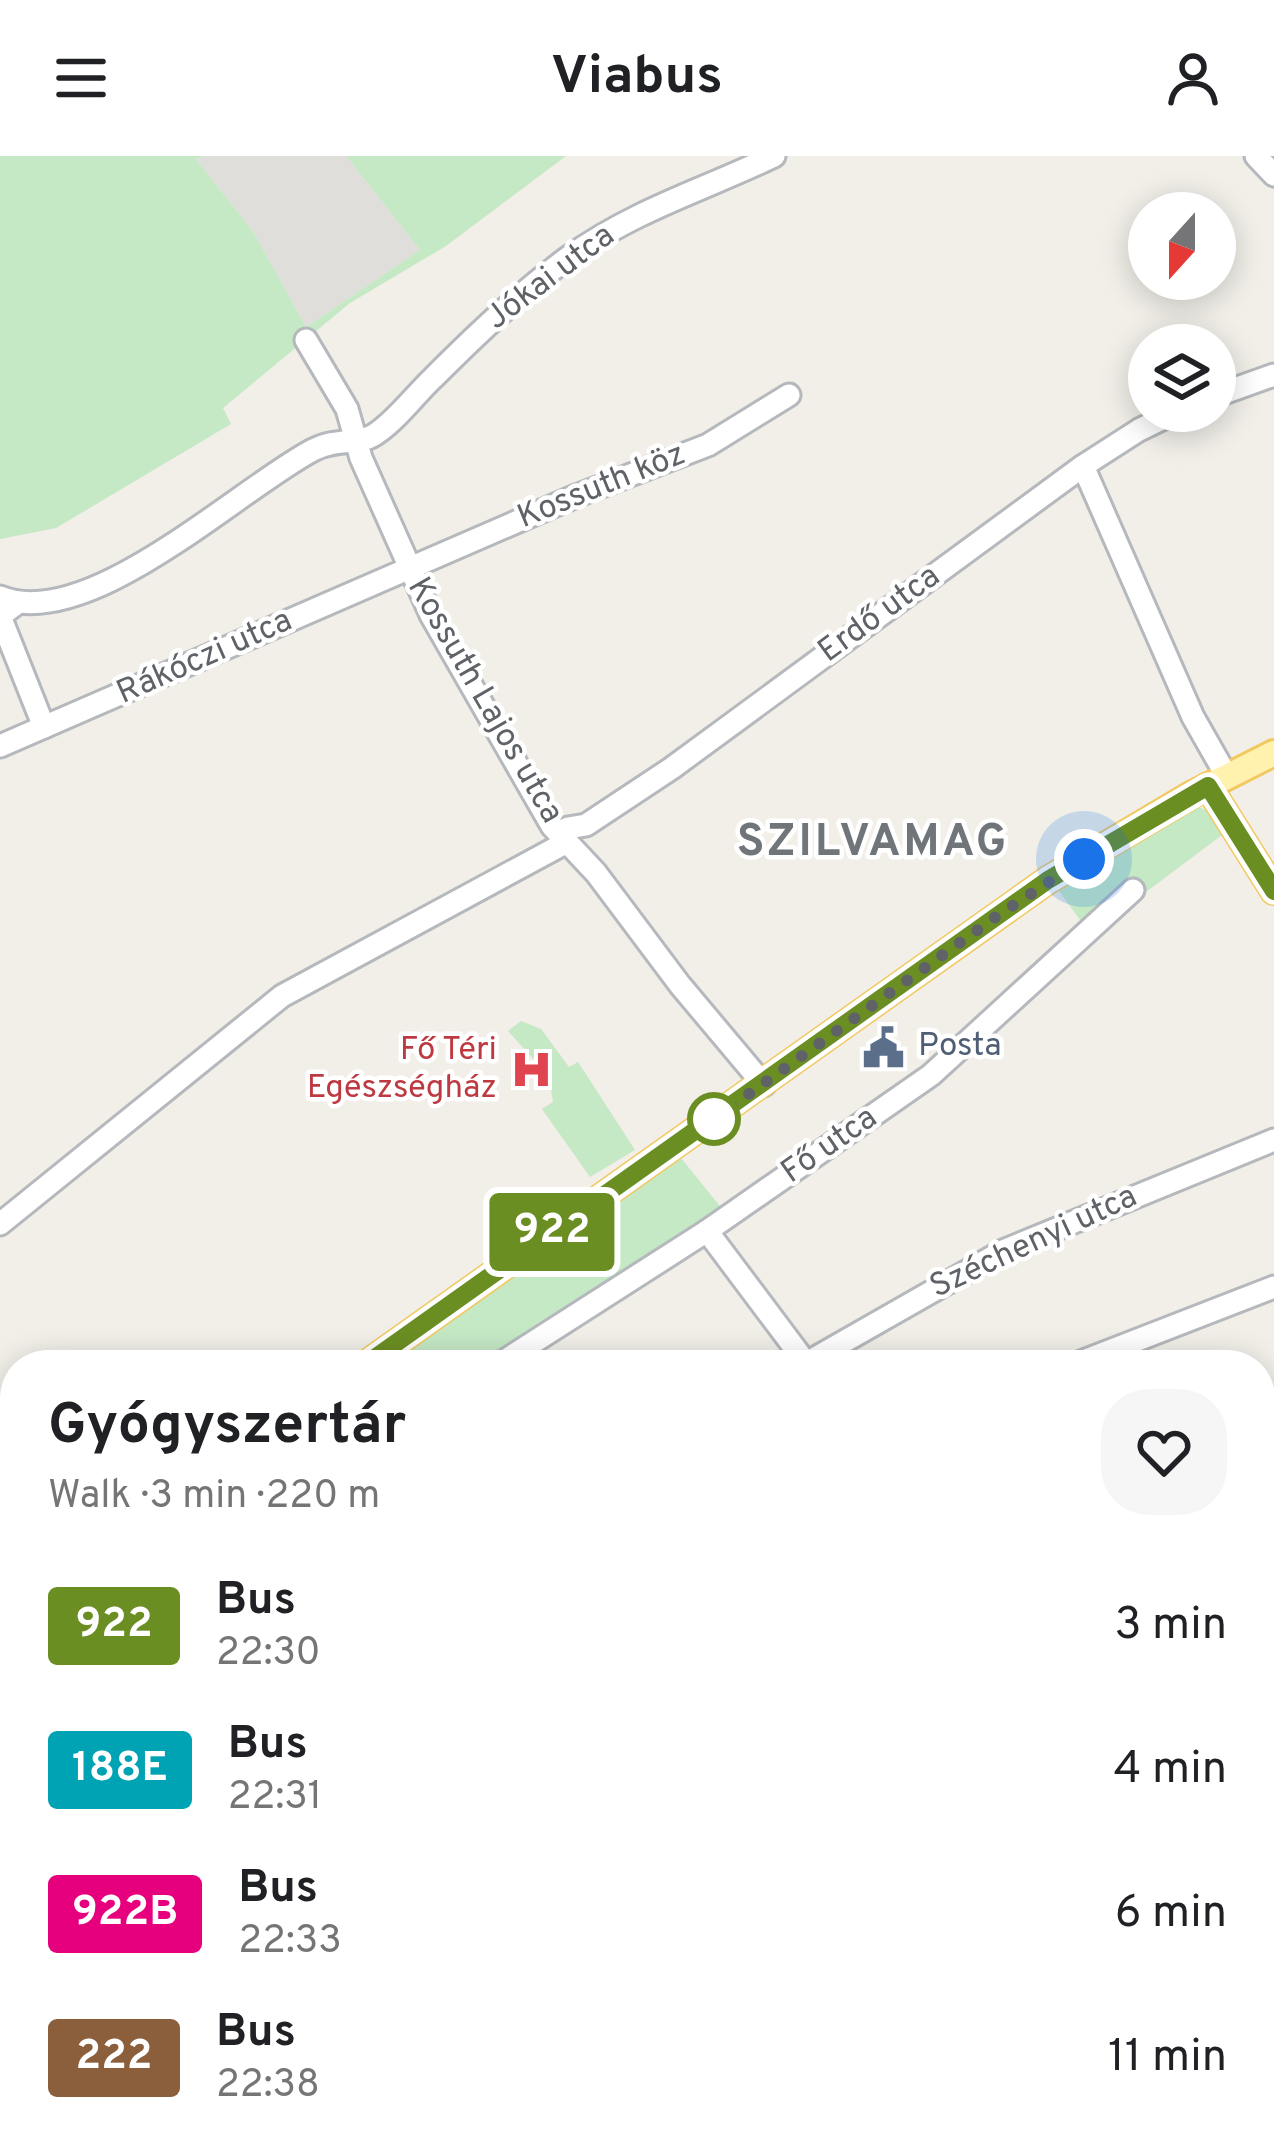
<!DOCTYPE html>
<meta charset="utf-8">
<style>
:root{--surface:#fff;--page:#f6f6f6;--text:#202124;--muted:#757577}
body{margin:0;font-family:Overpass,sans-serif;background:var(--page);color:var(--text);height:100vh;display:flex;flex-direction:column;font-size:45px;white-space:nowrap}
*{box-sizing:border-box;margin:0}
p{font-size:39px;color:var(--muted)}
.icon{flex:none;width:66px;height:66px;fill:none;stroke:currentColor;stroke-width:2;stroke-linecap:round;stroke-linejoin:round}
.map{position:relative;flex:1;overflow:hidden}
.drawer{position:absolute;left:0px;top:1194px;width:1275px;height:807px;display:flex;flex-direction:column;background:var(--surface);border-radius:48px 48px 0 0;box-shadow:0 6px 30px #0003}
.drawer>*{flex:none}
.badge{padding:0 24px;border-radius:9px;font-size:42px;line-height:78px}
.needle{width:78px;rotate:201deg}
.tools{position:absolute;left:1128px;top:36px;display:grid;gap:24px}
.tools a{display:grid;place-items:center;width:108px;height:108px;border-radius:50%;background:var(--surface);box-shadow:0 6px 30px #0003;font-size:60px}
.you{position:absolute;width:60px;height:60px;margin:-30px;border:9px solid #fff;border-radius:50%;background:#1a73e8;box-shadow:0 0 0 18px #1a73e833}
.map>.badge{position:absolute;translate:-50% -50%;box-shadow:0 0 0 6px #fff}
.round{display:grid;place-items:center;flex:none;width:126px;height:126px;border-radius:48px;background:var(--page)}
.head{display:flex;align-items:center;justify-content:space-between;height:204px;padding:0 48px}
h1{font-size:57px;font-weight:700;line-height:90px}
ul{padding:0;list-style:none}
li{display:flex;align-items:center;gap:36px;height:144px;padding:0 48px}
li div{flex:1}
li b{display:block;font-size:45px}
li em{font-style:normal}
li .badge{min-width:132px;font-weight:700;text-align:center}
header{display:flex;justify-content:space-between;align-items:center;height:156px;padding:0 48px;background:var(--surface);font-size:54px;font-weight:700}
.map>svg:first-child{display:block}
.industrial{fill:#e0deda}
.green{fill:#c5e8c5}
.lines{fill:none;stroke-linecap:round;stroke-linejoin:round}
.minor-casing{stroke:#b5b8bc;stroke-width:27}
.major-casing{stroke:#f2c960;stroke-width:30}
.minor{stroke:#fff;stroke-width:21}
.major{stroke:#fff2af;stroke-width:24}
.line-casing{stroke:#fff;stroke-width:27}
.line{stroke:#6b8e23;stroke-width:18}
.walk{stroke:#5f6368;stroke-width:12;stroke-dasharray:0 21.6}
.stop-dot{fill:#fff;stroke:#6b8e23;stroke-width:6}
.labels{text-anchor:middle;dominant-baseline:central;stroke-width:9;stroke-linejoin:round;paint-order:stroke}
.street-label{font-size:33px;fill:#5f6368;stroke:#fff}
.service-label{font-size:33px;fill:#4e5e75;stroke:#fff;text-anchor:start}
.health-label{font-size:33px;fill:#be3a42;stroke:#fff;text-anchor:end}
.district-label{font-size:45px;font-weight:bold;letter-spacing:3px;fill:#70757a;stroke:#fff}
</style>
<header><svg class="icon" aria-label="menu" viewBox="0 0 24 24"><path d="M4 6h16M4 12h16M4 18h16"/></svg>Viabus<svg class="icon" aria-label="person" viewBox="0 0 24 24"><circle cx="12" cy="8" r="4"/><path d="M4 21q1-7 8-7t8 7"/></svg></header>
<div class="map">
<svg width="1274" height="2000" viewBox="0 0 1274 2000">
<rect width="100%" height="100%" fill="#f1efe8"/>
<polygon class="industrial" points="205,0 346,0 420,94 306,171 254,77 196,3"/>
<g class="green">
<polygon points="0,0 205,0 196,3 254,77 306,171 420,94 346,0 566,0 446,90 350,147 223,252 231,268 56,372 0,383"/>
<polygon points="1195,650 1212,656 1226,676 1138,742 1083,768 1059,735 1178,656"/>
<polygon points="521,865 541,873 569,911 578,906 635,994 590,1021 542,953 553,946 549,920 508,875"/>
<polygon points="672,991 728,1060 498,1209 366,1209"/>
<polygon points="1102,1986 1185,1986 1197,2000 1114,2000"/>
</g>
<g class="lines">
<defs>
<g id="minor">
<polyline points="1256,0 1274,19"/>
<polyline points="306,184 347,253 361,302 431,459 552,670 596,717 680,829 764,929"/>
<polyline points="1215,240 1274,219"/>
<polyline points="1083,310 1193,561 1226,619"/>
<path d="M 0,441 C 88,477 237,334 313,294 C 335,282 358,289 374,279 C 395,266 414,240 433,222 C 476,179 520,137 569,101 C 637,53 701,35 774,0"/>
<polyline points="16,448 0,460 44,571"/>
<polyline points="0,590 576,340 708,289 789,239"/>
<polyline points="560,679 568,672 586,669 672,612 1083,310 1139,274 1178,255"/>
<polyline points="0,1068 282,840 567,686"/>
<polyline points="707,1075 806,1207"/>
<polyline points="498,1209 707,1075 931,919 1133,734"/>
<polyline points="803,1209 1003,1095 1274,984"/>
<polyline points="1073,1209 1274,1131"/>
<polyline points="1260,1265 1274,1282"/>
<polyline points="1260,1465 1274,1458"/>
<polyline points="0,1528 15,1519"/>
<polyline points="0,1568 15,1588"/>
<polyline points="1260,1602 1274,1619"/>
<polyline points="0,1707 15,1697"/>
<polyline points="1260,1741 1274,1713"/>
<polyline points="1260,1852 1274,1855"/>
<polyline points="0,1867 15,1855"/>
<polyline points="313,1986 324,2000"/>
<polyline points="622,1986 635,2000"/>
<polyline points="1085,1986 1098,2000"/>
<polyline points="1196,1986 1207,2000"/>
<polyline points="74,1987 76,1986"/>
<polyline points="1017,2000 1033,1986"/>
</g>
<g id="major">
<polyline points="1208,630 1274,735"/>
<polyline points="365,1209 1048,724 1191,639 1274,597"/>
<polyline points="0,1454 15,1446"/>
</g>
</defs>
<use href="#minor" class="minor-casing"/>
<use href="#major" class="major-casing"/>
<use href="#minor" class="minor"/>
<use href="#major" class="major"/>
</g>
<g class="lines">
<defs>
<polyline id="line" points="365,1209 1048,724 1208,630 1274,735"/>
</defs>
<use href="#line" class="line-casing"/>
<use href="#line" class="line"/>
<polyline class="walk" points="714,963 997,760 1084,703"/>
</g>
<defs>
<symbol id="civic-bare" viewBox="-9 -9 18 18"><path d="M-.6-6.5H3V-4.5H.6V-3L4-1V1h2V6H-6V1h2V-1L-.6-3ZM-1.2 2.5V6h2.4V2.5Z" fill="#5c6f8a" stroke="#fff" stroke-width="2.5" paint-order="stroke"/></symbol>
<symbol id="hospital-bare" viewBox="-9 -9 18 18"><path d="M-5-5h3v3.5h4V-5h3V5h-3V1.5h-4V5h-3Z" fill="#e0444e" stroke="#fff" stroke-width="2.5" paint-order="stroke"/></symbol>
</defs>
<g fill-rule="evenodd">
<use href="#civic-bare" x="854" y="862" width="59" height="59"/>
<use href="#hospital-bare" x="502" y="884" width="59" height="59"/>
</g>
<circle class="stop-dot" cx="714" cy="963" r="24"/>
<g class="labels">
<g class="street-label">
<text transform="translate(551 122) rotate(-37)">Jókai utca</text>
<text transform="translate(602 331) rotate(-22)">Kossuth köz</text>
<text transform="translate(880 459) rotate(-36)">Erdő utca</text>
<text transform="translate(205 502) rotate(-24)">Rákóczi utca</text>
<text transform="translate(484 545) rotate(60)">Kossuth Lajos utca</text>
<text transform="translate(830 990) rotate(-35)">Fő utca</text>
<text transform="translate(1034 1087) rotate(-25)">Széchenyi utca</text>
</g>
<g class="service-label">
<text x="918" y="891">Posta</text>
</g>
<g class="health-label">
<text x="497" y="895">Fő Téri<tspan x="497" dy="38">Egészségház</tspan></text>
</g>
<g class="district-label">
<text x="873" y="687">SZILVAMAG</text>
</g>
</g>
</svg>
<div class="tools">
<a><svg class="needle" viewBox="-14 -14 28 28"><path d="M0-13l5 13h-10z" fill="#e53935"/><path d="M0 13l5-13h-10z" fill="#757577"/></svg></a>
<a><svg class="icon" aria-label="layers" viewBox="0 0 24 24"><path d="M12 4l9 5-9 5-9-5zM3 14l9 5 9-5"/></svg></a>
</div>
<div class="you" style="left:1084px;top:703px"></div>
<b class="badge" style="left:552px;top:1076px;background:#6b8e23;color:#fff">922</b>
<section class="drawer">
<div class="head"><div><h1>Gyógyszertár</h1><p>Walk · 3 min · 220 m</p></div><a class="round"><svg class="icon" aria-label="heart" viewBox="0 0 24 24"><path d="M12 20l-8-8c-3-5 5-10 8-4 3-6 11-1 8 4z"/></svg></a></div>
<ul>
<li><span class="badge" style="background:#6b8e23;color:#fff">922</span><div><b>Bus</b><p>22:30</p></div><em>3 min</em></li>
<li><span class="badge" style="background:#00a3b4;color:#fff">188E</span><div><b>Bus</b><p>22:31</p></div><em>4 min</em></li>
<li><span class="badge" style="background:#e6007e;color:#fff">922B</span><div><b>Bus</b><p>22:33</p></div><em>6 min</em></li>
<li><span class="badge" style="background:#8b5e3c;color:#fff">222</span><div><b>Bus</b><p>22:38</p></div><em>11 min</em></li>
</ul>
</section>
</div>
